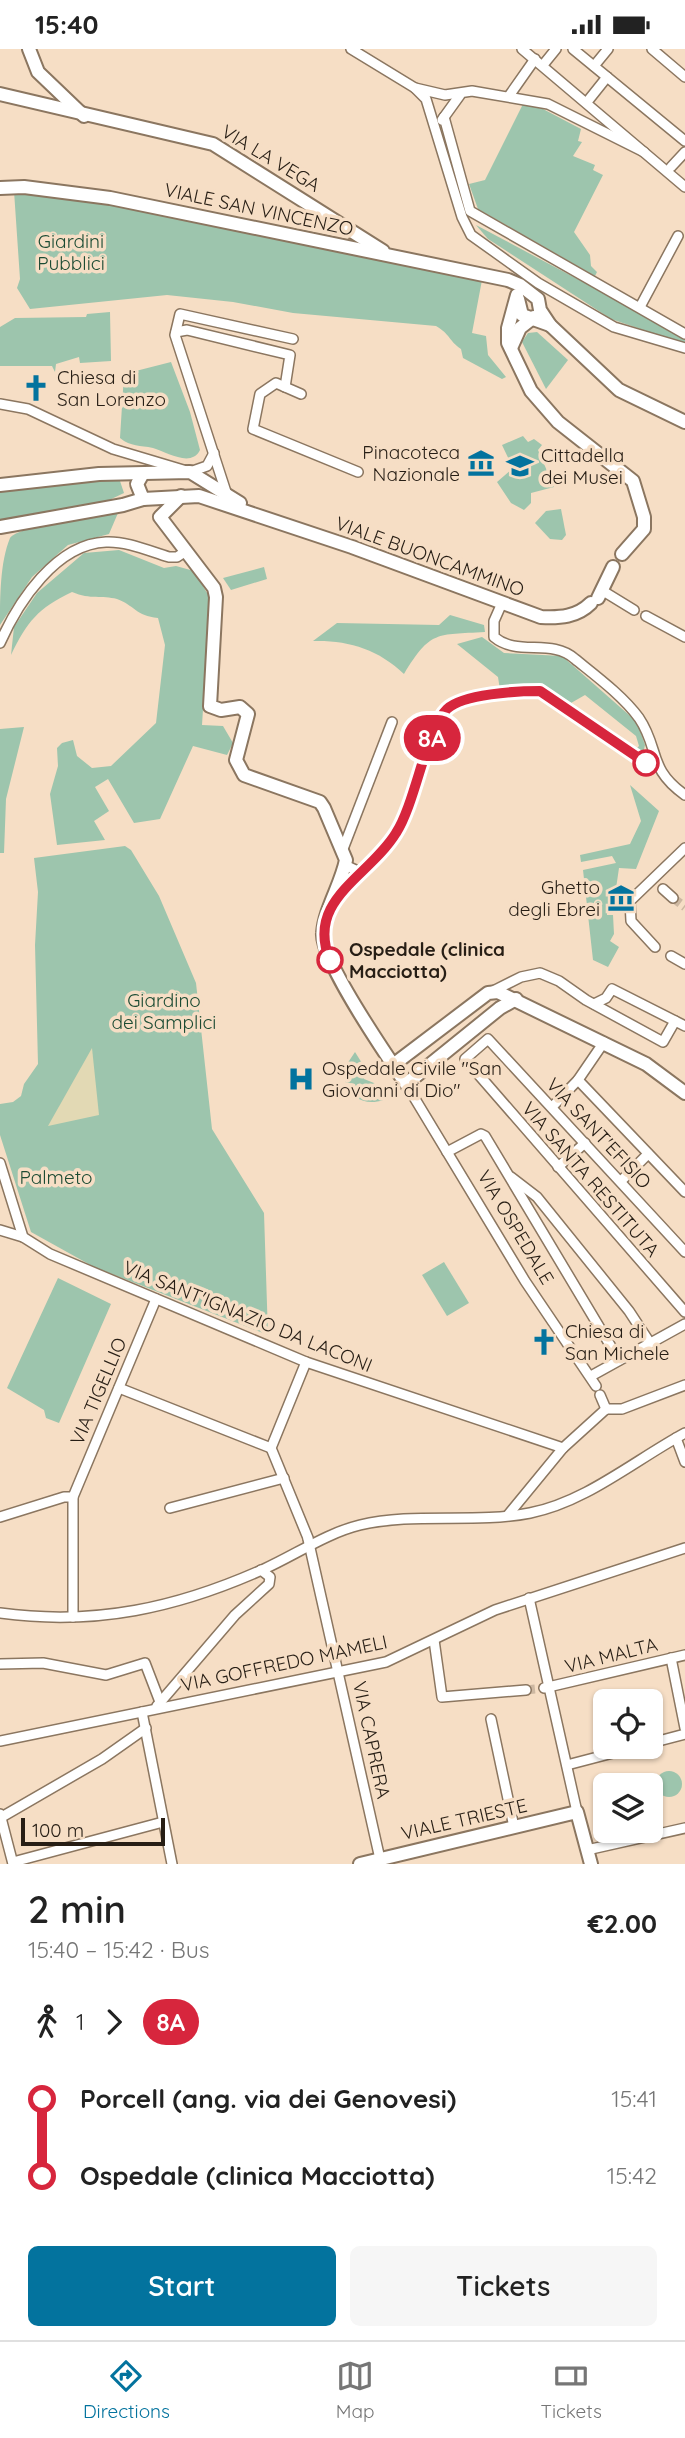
<!DOCTYPE html>
<meta charset="utf-8">
<style>
:root{--surface:#fff;--page:#f6f6f6;--text:#222;--muted:#767676;--line:#e0e0e0;--accent:#03739e}
body{margin:0;font-family:Quicksand,sans-serif;background:var(--page);color:var(--text);height:100vh;display:flex;flex-direction:column;font-size:26px;white-space:nowrap}
*{box-sizing:border-box;margin:0}
p{font-size:23px;color:var(--muted)}
.icon{flex:none;width:38px;height:38px;fill:none;stroke:currentColor;stroke-width:2;stroke-linecap:round;stroke-linejoin:round}
.map{position:relative;height:1815px;overflow:hidden}
.panel{display:flex;flex-direction:column;background:var(--surface);flex:1}
.panel>*{flex:none}
.badge{padding:0 14px;border-radius:23px;font-size:24px;line-height:46px}
.fabs{position:absolute;left:593px;top:1640px;display:grid;gap:14px}
.fabs a{display:grid;place-items:center;width:70px;height:70px;border-radius:10px;background:var(--surface);box-shadow:0 2px 5px #0004;font-size:35px}
.scale{position:absolute;left:21px;bottom:18px;width:144px;box-sizing:border-box;padding-left:7px;border:4px solid #271e15;border-top:0;font-size:19px;line-height:24px;white-space:nowrap;color:#271e15;-webkit-text-stroke:5px #f6dec5;paint-order:stroke}
.map>.badge{position:absolute;translate:-50% -50%;box-shadow:0 0 0 4px #fff}
.legs{display:flex;align-items:center;gap:10px;height:77px;padding:0 28px;font-size:23px}
.legs p{margin-inline-start:auto}
.head{display:flex;align-items:center;justify-content:space-between;height:119px;padding:0 28px}
h1{font-size:38px;font-weight:600;line-height:52px}
.button{display:flex;gap:14px;margin-top:auto;padding:14px 28px}
.button a{flex:1;height:80px;border-radius:10px;background:var(--accent);color:#fff;font-size:28px;font-weight:600;line-height:80px;text-align:center}
.button a+a{background:var(--page);color:var(--text)}
ul{padding:0 28px;list-style:none}
li{display:flex;align-items:center;gap:24px;height:77px;font-size:26px}
li i{display:grid;place-items:center;width:10px;height:100%;margin:0 9px;background:currentColor}
li i::after{content:'';width:18px;height:18px;margin:-9px;border:5px solid;border-radius:50%;background:var(--surface)}
li p{margin-inline-start:auto}
li:first-child i{background:linear-gradient(#0000 50%,currentColor 0)}
li:last-child i{background:linear-gradient(currentColor 50%,#0000 0)}
.status{display:flex;justify-content:space-between;align-items:center;height:49px;padding:0 35px;background:var(--surface);direction:ltr}
.status svg{height:19px;fill:currentColor}
.dock{display:flex;justify-content:space-around;align-items:center;height:98px;border-top:2px solid var(--line);background:var(--surface);font-size:19px;color:var(--muted)}
.dock a{display:grid;justify-items:center;gap:4px}
.dock .selected{color:var(--accent)}
.map>svg:first-child{display:block}
.green{fill:#9dc5ad}
.sand{fill:#e2d9b4}
.lines{fill:none;stroke-linecap:round;stroke-linejoin:round}
.street-tunnel{stroke:#cdb8a2;stroke-width:9;stroke-dasharray:9 4.5;stroke-linecap:butt}
.street-casing{stroke:#8b7660;stroke-width:12}
.secondary-casing{stroke:#8b7660;stroke-width:16}
.street{stroke:#fff;stroke-width:9}
.secondary{stroke:#fff;stroke-width:12}
.line-1-casing{stroke:#fff;stroke-width:16}
.line-1{stroke:#d7263d;stroke-width:10}
.stop-1-dot{fill:#fff;stroke:#d7263d;stroke-width:3.5}
.labels{text-anchor:middle;dominant-baseline:central;stroke-width:7;stroke-linejoin:round;paint-order:stroke}
.street-label{font-size:19px;fill:#271e15;stroke:#f6dec5}
.park-label{font-size:19px;fill:#1b4b33;stroke:#f6dec5}
.poi-label{font-size:19px;fill:#271e15;stroke:#f6dec5;text-anchor:start}
.stop-label{font-size:19px;font-weight:bold;fill:#271e15;stroke:#f6dec5;text-anchor:start}
</style>
<div class="status"><b>15:40</b><svg viewBox="0 0 49 12"><path d="M0 12V9h3v3zM5 12V6h3v6zM10 12V3h3v9zM15 12V0h3v12zM26 1h20v11H26zM47 4h2v5h-2z"/></svg></div>
<div class="map">
<svg width="685" height="1815" viewBox="0 0 685 1815">
<rect width="100%" height="100%" fill="#f6dec5"/>
<g class="green">
<polygon points="523,55 543,60 581,80 578,92 582,93 573,107 595,116 593,121 603,126 574,183 590,206 591,217 597,223 595,227 478,160 469,135 485,131"/>
<path d="M 14,142 L 107,153 L 482,231 L 472,284 L 486,287 L 488,306 L 506,328 L 502,330 L 463,309 L 461,300 C 449,292 450,285 436,277 L 293,264 L 233,253 L 167,246 L 30,260 L 17,239 L 20,230 Z"/>
<polygon points="476,176 660,274 685,290 685,295 611,270 488,190"/>
<polygon points="110,263 111,312 80,314 79,308 56,315 55,323 52,317 0,317 0,278 15,269 86,268 87,265"/>
<polygon points="537,283 568,311 546,340 522,293 528,284"/>
<path d="M 171,313 L 190,363 L 200,401 C 191,419 167,403 153,399 C 140,396 131,398 120,389 L 124,325 Z"/>
<polygon points="523,387 528,393 534,390 542,396 538,401 554,438 531,444 531,454 524,461 511,454 497,433 513,419 502,396"/>
<polygon points="95,428 119,429 124,444 105,453 0,471 0,441"/>
<polygon points="561,460 566,486 562,491 550,490 535,474 546,462"/>
<path d="M 110,463 L 118,464 L 109,485 L 68,496 L 32,528 L 0,576 C 0,549 0,513 10,489 C 19,477 92,467 110,463 Z"/>
<path d="M 119,501 L 164,519 L 176,517 L 194,522 L 210,549 L 202,676 L 223,677 L 233,694 L 227,706 L 193,697 L 160,770 L 134,774 L 108,730 L 95,738 L 109,762 L 94,772 L 105,791 L 57,796 L 50,745 L 58,717 L 57,699 L 62,694 L 73,691 L 77,707 L 92,719 L 111,717 L 156,674 L 165,596 L 158,569 C 136,567 134,556 117,550 C 102,546 91,551 72,543 C 38,559 27,573 11,606 L 14,578 L 37,544 L 84,504 Z"/>
<polygon points="264,518 267,530 231,541 223,529"/>
<path d="M 450,566 L 484,576 L 485,583 C 436,586 431,581 404,625 C 378,600 348,591 313,592 L 337,574 L 439,576 Z"/>
<path d="M 482,588 L 504,604 L 562,607 L 637,673 L 645,696 L 643,705 L 634,702 L 639,697 L 636,687 L 585,646 L 571,654 C 541,633 535,635 500,641 L 498,628 L 457,595 Z"/>
<polygon points="24,678 6,750 4,804 0,804 0,680"/>
<polygon points="630,736 659,762 636,820 619,819 613,860 607,861 607,866 613,866 614,885 610,892 619,898 608,918 593,911 583,821 616,814 612,807 581,813 580,806 630,795 641,772"/>
<polygon points="125,797 131,801 159,847 196,934 212,1080 264,1164 268,1286 94,1218 31,1183 0,1086 0,1055 13,1053 21,1047 24,1035 38,1015 35,896 38,843 34,809"/>
<path d="M 355,1003 L 365,1019 L 364,1030 L 374,1034 L 383,1051 C 372,1055 363,1053 353,1047 L 355,1035 L 345,1033 L 345,1018 Z"/>
<polygon points="444,1213 469,1254 447,1267 422,1226"/>
<polygon points="58,1229 111,1255 59,1374 46,1369 44,1361 7,1339"/>
<circle cx="669" cy="1735" r="13"/>
</g>
<polygon class="sand" points="92,999 99,1066 48,1077"/>
<g class="lines">
<g class="street-tunnel">
<polyline points="673,849 685,858"/>
<polyline points="526,1641 544,1639"/>
</g>
<defs>
<g id="street">
<polyline points="351,0 415,39 445,46 472,42 548,55 644,103"/>
<polyline points="522,0 685,138"/>
<polyline points="573,0 685,92"/>
<polyline points="652,0 685,28"/>
<polyline points="543,16 556,0"/>
<polyline points="594,17 608,0"/>
<polyline points="415,39 426,50 462,168 471,186 538,234 614,278 685,299"/>
<polyline points="509,47 535,10"/>
<polyline points="587,53 607,28"/>
<polyline points="444,68 470,162 685,285"/>
<polyline points="442,71 460,46"/>
<polyline points="671,118 685,103"/>
<polyline points="640,258 678,187"/>
<polyline points="176,283 187,281 290,306 285,338 301,345"/>
<polyline points="285,338 276,334 260,345 253,380 358,423"/>
<polyline points="0,355 28,360 113,400 190,423 207,417 214,404"/>
<polyline points="227,446 175,286 180,265 293,290"/>
<polyline points="603,542 634,561"/>
<path d="M 502,554 L 494,572 L 494,588 C 518,608 551,589 575,610 C 596,627 623,647 639,669 C 660,700 647,719 685,746"/>
<polyline points="646,567 685,588"/>
<path d="M 0,594 C 18,553 56,495 106,493 C 127,492 149,502 169,508 L 177,508 L 186,502"/>
<polyline points="343,800 392,673"/>
<polyline points="663,840 673,849"/>
<polyline points="334,851 362,824 345,816"/>
<polyline points="655,898 631,872 630,852 685,799"/>
<polyline points="671,907 685,915"/>
<polyline points="493,942 521,928 540,924 559,932 586,951 663,993 675,972"/>
<polyline points="594,955 606,949 612,940 685,977"/>
<polyline points="578,1031 685,1143"/>
<polyline points="406,1035 525,1232 596,1337"/>
<polyline points="552,1058 578,1031 604,993"/>
<polyline points="447,1103 481,1085 485,1087 619,1311"/>
<polyline points="0,1114 23,1188 50,1205 306,1313 563,1399"/>
<polyline points="558,1118 585,1094"/>
<polyline points="511,1128 537,1148 629,1262 650,1294"/>
<polyline points="621,1132 648,1105"/>
<polyline points="0,1181 23,1188"/>
<polyline points="685,1203 488,990 465,1010 685,1263"/>
<polyline points="306,1313 271,1399 308,1489"/>
<polyline points="591,1327 685,1275"/>
<polyline points="119,1339 271,1399"/>
<polyline points="600,1346 606,1360"/>
<polyline points="606,1360 622,1360 685,1336"/>
<polyline points="676,1389 685,1413"/>
<polyline points="170,1459 284,1429"/>
<polyline points="508,1466 563,1399 606,1360"/>
<polyline points="0,1468 64,1448 73,1448"/>
<polyline points="308,1490 380,1810"/>
<polyline points="529,1549 577,1763"/>
<path d="M 0,1564 C 95,1577 177,1559 264,1520 C 295,1506 327,1484 360,1476 C 415,1463 474,1475 530,1464 C 586,1453 635,1411 685,1384"/>
<polyline points="73,1568 73,1448 156,1250"/>
<polyline points="434,1591 442,1648 526,1641"/>
<polyline points="671,1609 685,1679"/>
<polyline points="0,1615 43,1614 106,1626 145,1614 160,1653"/>
<polyline points="544,1639 685,1606"/>
<polyline points="157,1657 235,1566 269,1535 270,1528 261,1521"/>
<polyline points="142,1663 172,1815"/>
<polyline points="491,1670 514,1778"/>
<polyline points="0,1692 386,1613 495,1561 685,1499"/>
<polyline points="651,1694 685,1685"/>
<polyline points="567,1716 636,1698"/>
<polyline points="0,1765 13,1815"/>
<polyline points="0,1769 102,1710 146,1679"/>
<polyline points="587,1801 685,1779"/>
<polyline points="13,1813 163,1773"/>
</g>
<g id="secondary">
<polyline points="29,0 38,23 84,67"/>
<polyline points="0,45 213,95 383,202"/>
<polyline points="0,139 24,138 110,149 508,231 520,236 538,250 540,261 550,276 619,341 685,373"/>
<polyline points="517,246 508,279 508,294 531,342 558,373 633,432 644,468 644,480 622,505"/>
<polyline points="518,250 522,266 550,276"/>
<polyline points="511,299 520,279 534,268"/>
<polyline points="142,426 137,435 143,450"/>
<polyline points="0,436 99,425 190,423 240,454"/>
<path d="M 181,447 L 160,468 L 214,539 L 216,548 L 210,657 L 221,661 L 240,658 L 248,665 L 236,711 L 244,726 L 320,753 L 324,759 L 346,811 C 341,836 325,859 323,884 C 320,910 389,1010 406,1035 L 500,959 L 516,950"/>
<path d="M 0,478 L 123,456 L 143,450 L 199,447 L 352,498 L 541,568 C 560,569 577,568 591,554"/>
<polyline points="598,549 613,518"/>
<polyline points="393,1016 488,944 498,943 646,1015 685,1044"/>
<polyline points="360,1815 577,1763 591,1815"/>
</g>
</defs>
<use href="#street" class="street-casing"/>
<use href="#secondary" class="secondary-casing"/>
<use href="#street" class="street"/>
<use href="#secondary" class="secondary"/>
</g>
<g class="lines">
<defs>
<path id="line-1" d="M 330,911 C 305,851 369,828 396,784 C 416,753 426,680 447,660 C 463,645 517,642 540,642 L 646,714"/>
</defs>
<use href="#line-1" class="line-1-casing"/>
<use href="#line-1" class="line-1"/>
</g>
<defs>
<symbol id="church-bare" viewBox="-9 -9 18 18"><path d="M-1.2-6h2.4v3.5h3.3v2.4h-3.3V6h-2.4V-.1h-3.3v-2.4h3.3Z" fill="#03739e" stroke="#f6dec5" stroke-width="2.5" paint-order="stroke"/></symbol>
<symbol id="museum-bare" viewBox="-9 -9 18 18"><path d="M0-6L6-3V-2H-6V-3ZM-5-1h2V3h-2ZM-1-1h2V3h-2ZM3-1h2V3H3ZM-6 4H6V6H-6Z" fill="#03739e" stroke="#f6dec5" stroke-width="2.5" paint-order="stroke"/></symbol>
<symbol id="university-bare" viewBox="-9 -9 18 18"><path d="M0-5L7-2L0 1L-7-2ZM-4 1L0 2.5L4 1V4Q0 6-4 4Z" fill="#03739e" stroke="#f6dec5" stroke-width="2.5" paint-order="stroke"/></symbol>
<symbol id="hospital-bare" viewBox="-9 -9 18 18"><path d="M-5-5h3v3.5h4V-5h3V5h-3V1.5h-4V5h-3Z" fill="#03739e" stroke="#f6dec5" stroke-width="2.5" paint-order="stroke"/></symbol>
</defs>
<g fill-rule="evenodd">
<use href="#church-bare" x="17" y="320" width="38" height="38"/>
<use href="#museum-bare" x="462" y="395" width="38" height="38"/>
<use href="#university-bare" x="501" y="398" width="38" height="38"/>
<use href="#museum-bare" x="602" y="830" width="38" height="38"/>
<use href="#hospital-bare" x="282" y="1011" width="38" height="38"/>
<use href="#church-bare" x="525" y="1274" width="38" height="38"/>
</g>
<g class="stop-1-dot">
<circle cx="646" cy="714" r="12"/>
<circle cx="330" cy="911" r="12"/>
</g>
<g class="labels">
<g class="street-label">
<text transform="translate(271 109) rotate(31)">VIA LA VEGA</text>
<text transform="translate(259 160) rotate(12)">VIALE SAN VINCENZO</text>
<text transform="translate(430 507) rotate(20)">VIALE BUONCAMMINO</text>
<text transform="translate(599 1084) rotate(47)">VIA SANT'EFISIO</text>
<text transform="translate(591 1130) rotate(49)">VIA SANTA RESTITUTA</text>
<text transform="translate(516 1178) rotate(59)">VIA OSPEDALE</text>
<text transform="translate(248 1267) rotate(22)">VIA SANT'IGNAZIO DA LACONI</text>
<text transform="translate(98 1342) rotate(-67)">VIA TIGELLIO</text>
<text transform="translate(611 1606) rotate(-14)">VIA MALTA</text>
<text transform="translate(284 1614) rotate(-12)">VIA GOFFREDO MAMELI</text>
<text transform="translate(372 1691) rotate(78)">VIA CAPRERA</text>
<text transform="translate(464 1770) rotate(-13)">VIALE TRIESTE</text>
</g>
<g class="park-label">
<text x="71" y="192">Giardini<tspan x="71" dy="22">Pubblici</tspan></text>
<text x="164" y="951">Giardino<tspan x="164" dy="22">dei Samplici</tspan></text>
<text x="56" y="1128">Palmeto</text>
</g>
<g class="poi-label">
<text x="57" y="328">Chiesa di<tspan x="57" dy="22">San Lorenzo</tspan></text>
<text x="460" y="403" text-anchor="end">Pinacoteca<tspan x="460" dy="22">Nazionale</tspan></text>
<text x="541" y="406">Cittadella<tspan x="541" dy="22">dei Musei</tspan></text>
<text x="600" y="838" text-anchor="end">Ghetto<tspan x="600" dy="22">degli Ebrei</tspan></text>
<text x="322" y="1019">Ospedale Civile "San<tspan x="322" dy="22">Giovanni di Dio"</tspan></text>
<text x="565" y="1282">Chiesa di<tspan x="565" dy="22">San Michele</tspan></text>
</g>
<g class="stop-label">
<text x="349" y="900">Ospedale (clinica<tspan x="349" dy="22">Macciotta)</tspan></text>
</g>
</g>
</svg>
<div class="fabs">
<a><svg class="icon" aria-label="locate" viewBox="0 0 24 24"><circle cx="12" cy="12" r="6"/><path d="M12 2v4M12 18v4M2 12h4M18 12h4"/></svg></a>
<a><svg class="icon" aria-label="layers" viewBox="0 0 24 24"><path d="M12 4l9 5-9 5-9-5zM3 14l9 5 9-5"/></svg></a>
</div>
<div class="scale">100 m</div>
<b class="badge" style="left:432px;top:689px;background:#d7263d;color:#fff">8A</b>
</div>
<section class="panel">
<div class="head"><div><h1>2 min</h1><p>15:40 – 15:42 · Bus</p></div><b>€2.00</b></div>
<div class="legs"><svg class="icon" aria-label="walk" viewBox="0 0 24 24"><circle cx="13" cy="4" r="2"/><path d="M13 8l-2 6 4 7M11 14l-3 7M7 12l3-4h3l4 4"/></svg>1<svg class="icon" aria-label="forward" viewBox="0 0 24 24"><path d="M9 5l7 7-7 7"/></svg><b class="badge" style="background:#d7263d;color:#fff">8A</b></div>
<ul>
<li><i style="color:#d7263d"></i><b>Porcell (ang. via dei Genovesi)</b><p>15:41</p></li>
<li><i style="color:#d7263d"></i><b>Ospedale (clinica Macciotta)</b><p>15:42</p></li>
</ul>
<div class="button"><a>Start</a><a>Tickets</a></div>
</section>
<nav class="dock">
<a class="selected"><svg class="icon" aria-label="directions" viewBox="0 0 24 24"><path d="M12 3l9 9-9 9-9-9zM9 14v-3h6M13 9l2 2-2 2"/></svg>Directions</a>
<a><svg class="icon" aria-label="map" viewBox="0 0 24 24"><path d="M3 6l6-2 6 2 6-2v14l-6 2-6-2-6 2zM9 4v14M15 6v14"/></svg>Map</a>
<a><svg class="icon" aria-label="tickets" viewBox="0 0 24 24"><path d="M3 7h18v10H3zM15 7v10"/></svg>Tickets</a>
</nav>
